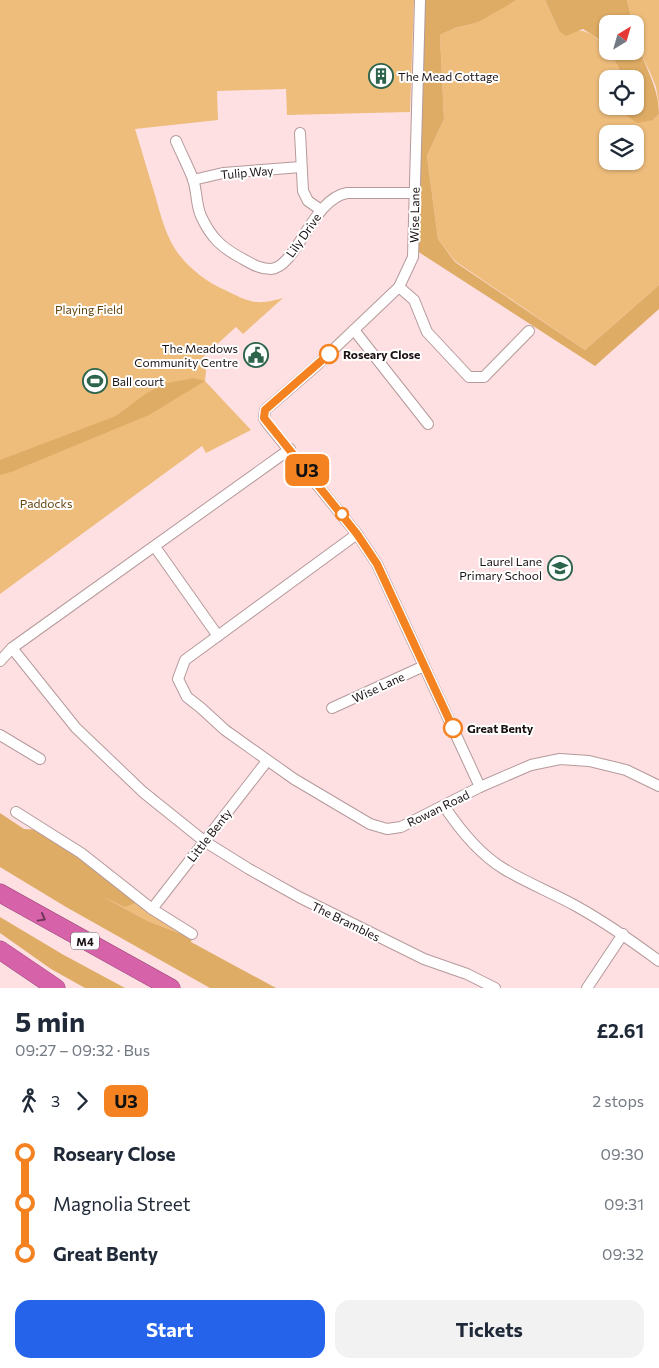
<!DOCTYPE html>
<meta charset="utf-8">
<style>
:root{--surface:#fff;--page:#f2f2f3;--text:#1f2937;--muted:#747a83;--accent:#2563eb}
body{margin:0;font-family:Commissioner,sans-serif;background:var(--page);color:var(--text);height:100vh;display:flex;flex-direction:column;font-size:19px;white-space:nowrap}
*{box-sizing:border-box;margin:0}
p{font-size:16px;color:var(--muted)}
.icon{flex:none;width:28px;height:28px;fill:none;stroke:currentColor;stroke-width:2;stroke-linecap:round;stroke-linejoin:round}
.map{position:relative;height:988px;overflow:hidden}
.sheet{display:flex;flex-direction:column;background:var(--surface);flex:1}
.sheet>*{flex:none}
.badge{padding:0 10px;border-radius:8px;font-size:18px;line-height:32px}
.needle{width:32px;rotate:37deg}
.buttons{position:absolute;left:599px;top:15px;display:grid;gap:10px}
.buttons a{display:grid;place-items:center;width:45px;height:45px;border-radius:10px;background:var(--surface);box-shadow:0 1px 4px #0004;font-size:25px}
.map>.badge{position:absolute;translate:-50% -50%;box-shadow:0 0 0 2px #fff}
.legs{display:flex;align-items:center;gap:8px;height:55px;padding:0 15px;font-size:16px}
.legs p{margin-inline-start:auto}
.summary{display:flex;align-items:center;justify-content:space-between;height:85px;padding:0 15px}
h1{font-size:28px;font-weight:700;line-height:38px}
.primary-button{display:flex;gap:10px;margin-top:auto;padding:10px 15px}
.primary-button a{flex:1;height:58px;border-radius:15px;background:var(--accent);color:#fff;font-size:20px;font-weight:700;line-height:58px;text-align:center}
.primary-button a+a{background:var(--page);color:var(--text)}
ul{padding:0 15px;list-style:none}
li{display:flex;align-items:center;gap:18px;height:50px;font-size:19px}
li i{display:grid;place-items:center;width:8px;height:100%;margin:0 6px;background:currentColor}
li i::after{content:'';width:12px;height:12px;margin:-6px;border:4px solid;border-radius:50%;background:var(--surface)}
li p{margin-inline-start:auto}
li:first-child i{background:linear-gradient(#0000 50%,currentColor 0)}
li:last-child i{background:linear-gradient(currentColor 50%,#0000 0)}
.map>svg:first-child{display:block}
.green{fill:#eebd7c;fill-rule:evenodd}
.forest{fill:#dfac65}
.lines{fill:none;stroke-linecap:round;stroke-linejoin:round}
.street-casing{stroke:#b5999b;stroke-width:12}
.highway-casing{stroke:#954675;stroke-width:19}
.street{stroke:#fff;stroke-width:10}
.highway{stroke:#d662aa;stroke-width:18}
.oneway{stroke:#703657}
.line-1-casing{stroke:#fff;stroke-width:11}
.line-1{stroke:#f58220;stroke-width:8}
.stop-1-dot{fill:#fff;stroke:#f58220;stroke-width:2.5}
.labels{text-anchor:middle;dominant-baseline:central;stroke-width:4;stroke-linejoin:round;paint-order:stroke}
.shield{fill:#fff;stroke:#60595a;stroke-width:1}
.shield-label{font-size:11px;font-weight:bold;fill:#1c1213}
.poi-label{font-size:12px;fill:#1c1213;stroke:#fff;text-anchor:start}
.street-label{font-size:12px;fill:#1c1213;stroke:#fff}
.park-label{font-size:12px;fill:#66440b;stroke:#fff}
.stop-label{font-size:12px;font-weight:bold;fill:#1c1213;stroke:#fff;text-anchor:start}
</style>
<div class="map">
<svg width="659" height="988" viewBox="0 0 659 988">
<rect width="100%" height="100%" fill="#fee0e2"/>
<g class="green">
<path d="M 0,0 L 414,0 L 410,112 L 287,115 L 286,89 L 217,91 L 218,120 L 135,129 C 142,151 148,173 155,195 C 160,213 165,233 175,249 C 186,266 206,282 225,290 C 249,302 256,306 283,298 L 243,334 L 236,327 L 202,358 L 206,371 L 205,381 L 251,430 L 206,453 L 202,446 L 0,594 Z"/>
<path d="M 517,0 L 545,0 L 559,31 C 585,29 589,30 607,48 L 608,51 L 610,51 L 624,79 L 608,79 L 608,106 L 621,106 L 619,111 L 653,120 L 659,114 L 659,285 L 585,350 L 455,261 L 438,239 L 427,156 L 444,119 L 440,35 L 455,28 L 472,24 ZM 608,134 L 635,134 L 635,161 L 608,161 Z"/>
<path d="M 627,0 L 659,0 L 659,106 C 658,100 657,93 656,87 C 648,63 635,51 635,24 L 633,24 Z"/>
<polygon points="86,888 138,902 190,937 148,921"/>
</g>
<g class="forest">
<polygon points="424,0 517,0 480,21 472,24 455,28 440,35 444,119 427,156 438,239 455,262 585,350 659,285 659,309 595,366 417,251"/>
<polygon points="545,0 627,0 633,24 608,24 607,48 597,38 583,29 566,36 559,31"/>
<path d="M 635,34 C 641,62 659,84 659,114 L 653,120 L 637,123 L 619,110 L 621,106 L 635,106 L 635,79 L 624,79 L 610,51 L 635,51 Z"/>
<polygon points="194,378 205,381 149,415 11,472 0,475 0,460 116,416 144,395 163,384"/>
<polygon points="0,813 24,829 40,830 78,856 138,902 125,907 103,897 148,921 192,938 191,942 276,988 210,988 66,907 0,867"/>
<polygon points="0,917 62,954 125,988 85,988 51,969 0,933"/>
</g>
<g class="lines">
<defs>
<g id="street">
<polyline points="420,0 413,257 399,287 317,365 265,410 264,418 267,423 357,534 377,564 480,787"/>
<polyline points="300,133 303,191 308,201 321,210"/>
<path d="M 176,141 C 181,153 188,166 193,179 C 197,191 196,205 201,216 C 211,238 222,248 243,259 C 252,264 260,269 271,269 C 297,267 312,199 347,193 L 415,193"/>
<polyline points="193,180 223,173 301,167"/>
<polyline points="399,287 414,300 427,332 469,377 484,377 529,331"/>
<polyline points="354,330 428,424"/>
<polyline points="357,534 185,660 178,679 187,697 201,708 225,730 294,779 370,824 387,829 401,827 480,787 531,765 560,759 589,761 626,770 659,786"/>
<polyline points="155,547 218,636"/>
<polyline points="12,648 76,728 143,792 204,841 249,869 299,897 424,959 467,974 495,988"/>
<polyline points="0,661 12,648 290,449"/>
<polyline points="332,708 424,666"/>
<polyline points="0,735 40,759"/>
<path d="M 444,806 C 460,830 479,854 504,869 C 527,883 553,893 576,906 C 605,922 632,941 659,961"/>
<polyline points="16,812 81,853 152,909"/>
<polyline points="192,934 152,909 267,761"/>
<polyline points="587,988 623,934"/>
</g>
<g id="highway">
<polyline points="0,893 171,988"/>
<polyline points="0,950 56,988"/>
</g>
</defs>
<use href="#street" class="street-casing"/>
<use href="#highway" class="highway-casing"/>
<use href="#street" class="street"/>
<use href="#highway" class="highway"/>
</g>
<defs><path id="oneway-chevron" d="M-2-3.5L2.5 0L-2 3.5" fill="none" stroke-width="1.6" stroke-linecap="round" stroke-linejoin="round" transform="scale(1.25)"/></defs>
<use class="oneway" href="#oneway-chevron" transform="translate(42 918) rotate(29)"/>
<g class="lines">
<defs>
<polyline id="line-1" points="329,354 265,410 264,418 357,534 377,564 453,728"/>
</defs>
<use href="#line-1" class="line-1-casing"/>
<use href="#line-1" class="line-1"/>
</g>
<defs>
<symbol id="building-ring" viewBox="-11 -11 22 22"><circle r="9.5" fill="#fff" stroke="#2c644c" stroke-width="1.5"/><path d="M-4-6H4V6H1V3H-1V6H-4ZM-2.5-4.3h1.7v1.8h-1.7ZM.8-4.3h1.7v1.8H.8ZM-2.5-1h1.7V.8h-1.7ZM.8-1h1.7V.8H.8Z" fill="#2c644c"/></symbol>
<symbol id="civic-ring" viewBox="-11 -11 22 22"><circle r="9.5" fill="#fff" stroke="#2c644c" stroke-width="1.5"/><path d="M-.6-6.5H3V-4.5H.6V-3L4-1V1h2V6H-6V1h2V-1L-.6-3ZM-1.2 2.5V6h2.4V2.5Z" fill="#2c644c"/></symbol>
<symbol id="stadium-ring" viewBox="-11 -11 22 22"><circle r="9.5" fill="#fff" stroke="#2c644c" stroke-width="1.5"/><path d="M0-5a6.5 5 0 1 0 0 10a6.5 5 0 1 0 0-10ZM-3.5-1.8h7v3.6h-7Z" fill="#2c644c"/></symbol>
<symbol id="school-ring" viewBox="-11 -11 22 22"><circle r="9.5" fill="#fff" stroke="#2c644c" stroke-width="1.5"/><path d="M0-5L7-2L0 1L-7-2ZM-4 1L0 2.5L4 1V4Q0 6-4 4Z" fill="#2c644c"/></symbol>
</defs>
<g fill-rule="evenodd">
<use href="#building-ring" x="367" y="62" width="28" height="28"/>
<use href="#civic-ring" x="242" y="341" width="28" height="28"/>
<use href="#stadium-ring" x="81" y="367" width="28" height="28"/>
<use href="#school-ring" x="546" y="554" width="28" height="28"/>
</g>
<g class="stop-1-dot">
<circle cx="329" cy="354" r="9"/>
<circle cx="342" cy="514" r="6"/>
<circle cx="453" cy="728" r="9"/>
</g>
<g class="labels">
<rect class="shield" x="71" y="932.5" width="28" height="17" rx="4"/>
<g class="shield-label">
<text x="85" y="941">M4</text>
</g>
<g class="poi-label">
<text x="398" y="76">The Mead Cottage</text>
<text x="238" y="348" text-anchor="end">The Meadows<tspan x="238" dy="14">Community Centre</tspan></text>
<text x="112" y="381">Ball court</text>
<text x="542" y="561" text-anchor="end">Laurel Lane<tspan x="542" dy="14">Primary School</tspan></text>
</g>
<g class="street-label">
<text transform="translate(247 172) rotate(-5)">Tulip Way</text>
<text transform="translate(414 215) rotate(-89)">Wise Lane</text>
<text transform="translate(303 235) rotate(-55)">Lily Drive</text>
<text transform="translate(378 687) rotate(-25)">Wise Lane</text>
<text transform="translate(438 808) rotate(-26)">Rowan Road</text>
<text transform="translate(209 835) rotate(-52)">Little Benty</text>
<text transform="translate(346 921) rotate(26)">The Brambles</text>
</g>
<g class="park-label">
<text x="89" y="309">Playing Field</text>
<text x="46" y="503">Paddocks</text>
</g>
<g class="stop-label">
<text x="343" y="354">Roseary Close</text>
<text x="467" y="728">Great Benty</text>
</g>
</g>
</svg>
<div class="buttons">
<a><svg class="needle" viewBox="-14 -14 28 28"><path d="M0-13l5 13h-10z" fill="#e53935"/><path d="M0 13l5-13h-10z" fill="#747a83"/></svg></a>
<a><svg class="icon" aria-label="locate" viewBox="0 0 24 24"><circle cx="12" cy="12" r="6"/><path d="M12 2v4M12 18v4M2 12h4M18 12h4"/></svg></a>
<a><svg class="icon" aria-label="layers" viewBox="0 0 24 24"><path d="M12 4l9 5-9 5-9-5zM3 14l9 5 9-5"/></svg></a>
</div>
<b class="badge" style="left:307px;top:470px;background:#f58220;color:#111">U3</b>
</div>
<section class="sheet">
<div class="summary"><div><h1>5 min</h1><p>09:27 – 09:32 · Bus</p></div><b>£2.61</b></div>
<div class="legs"><svg class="icon" aria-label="walk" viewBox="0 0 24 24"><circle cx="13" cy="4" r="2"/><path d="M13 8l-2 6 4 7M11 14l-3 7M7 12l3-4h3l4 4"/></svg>3<svg class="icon" aria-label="forward" viewBox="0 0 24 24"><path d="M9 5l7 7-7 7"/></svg><b class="badge" style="background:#f58220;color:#111">U3</b><p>2 stops</p></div>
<ul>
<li><i style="color:#f58220"></i><b>Roseary Close</b><p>09:30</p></li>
<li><i style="color:#f58220"></i><span>Magnolia Street</span><p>09:31</p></li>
<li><i style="color:#f58220"></i><b>Great Benty</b><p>09:32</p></li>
</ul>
<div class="primary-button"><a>Start</a><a>Tickets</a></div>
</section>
